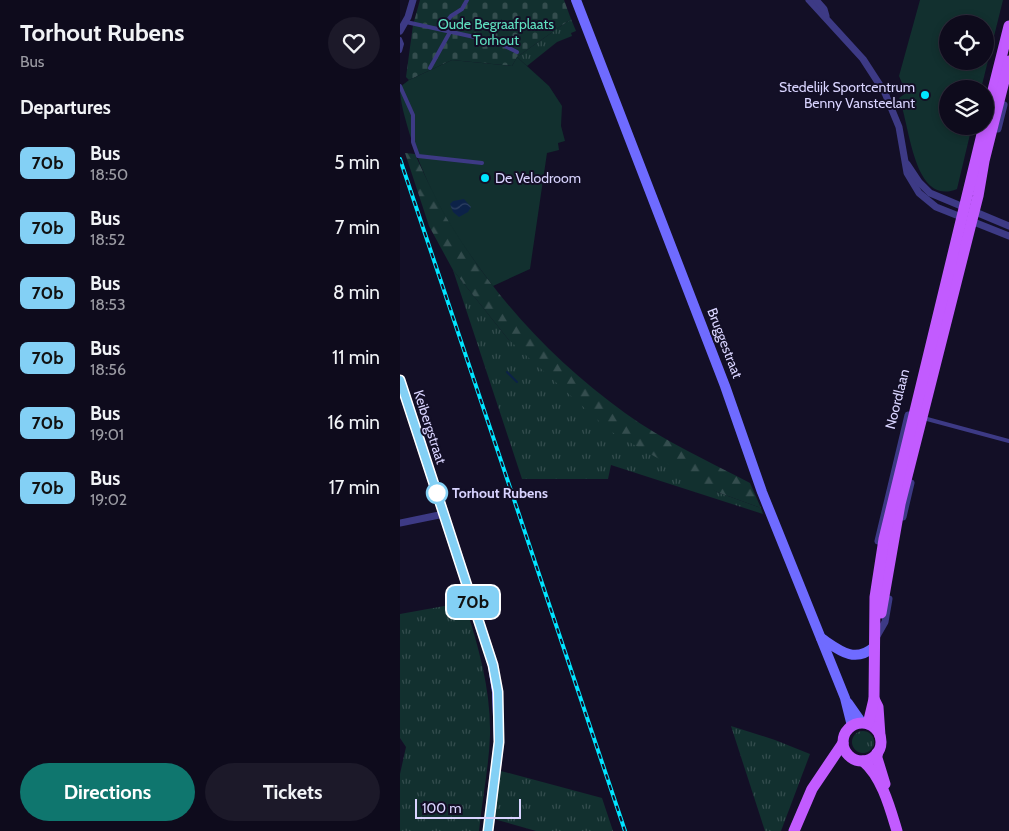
<!DOCTYPE html>
<style>
:root{--surface:#0e0b1c;--page:#1c1929;--text:#f1f3f6;--muted:#9b9ba3;--line:#2e2b3b;--accent:#0f766e}
body{margin:0;font-family:Cabin,sans-serif;background:var(--page);color:var(--text);height:100vh;display:flex;flex-direction:column;font-size:19px;white-space:nowrap}
*{box-sizing:border-box;margin:0}
p{font-size:16px;color:var(--muted)}
.icon{flex:none;width:28px;height:28px;fill:none;stroke:currentColor;stroke-width:2;stroke-linecap:round;stroke-linejoin:round}
.map{position:relative;flex:1;overflow:hidden}
.panel{display:flex;flex-direction:column;background:var(--surface);width:400px}
.panel>*{flex:none}
.badge{padding:0 10px;border-radius:8px;font-size:18px;line-height:32px}
.controls{position:absolute;left:539px;top:15px;display:grid;gap:10px}
.controls a{display:grid;place-items:center;width:55px;height:55px;border-radius:50%;background:var(--surface);box-shadow:0 2px 8px #0003,0 0 0 1px var(--line);font-size:25px}
.scale{position:absolute;left:15px;bottom:12px;width:106px;box-sizing:border-box;padding-left:5px;border:2px solid #d9d4ff;border-top:0;font-size:14px;line-height:18px;white-space:nowrap;color:#d9d4ff;-webkit-text-stroke:4px #130f26;paint-order:stroke}
.map>.badge{position:absolute;translate:-50% -50%;box-shadow:0 0 0 2px #fff}
h2{padding:0 20px;font-size:19px;line-height:45px}
.round{display:grid;place-items:center;flex:none;width:52px;height:52px;border-radius:26px;background:var(--page)}
.headline{display:flex;align-items:center;justify-content:space-between;height:85px;padding:0 20px}
h1{font-size:24px;font-weight:800;line-height:38px}
.button{display:flex;gap:10px;margin-top:auto;padding:10px 20px}
.button a{flex:1;height:58px;border-radius:30px;background:var(--accent);color:#fff;font-size:20px;font-weight:800;line-height:58px;text-align:center}
.button a+a{background:var(--page);color:var(--text)}
ul{padding:0;list-style:none}
li{display:flex;align-items:center;gap:15px;height:65px;padding:0 20px}
li div{flex:1}
li b{display:block;font-size:19px}
li em{font-style:normal}
li .badge{min-width:55px;font-weight:700;text-align:center}
main{display:flex;flex:1;min-height:0}
.map>svg:first-child{display:block}
.grass{fill:url(#grass-tufts)}
.forest{fill:url(#forest-firs)}
.cemetery{fill:url(#cemetery-stones)}
.pitch{fill:#12302f;fill-rule:evenodd}
.water{fill:url(#water-waves)}
.lines{fill:none;stroke-linecap:round;stroke-linejoin:round}
.stream{stroke:#0c2248;stroke-width:2}
.lane{stroke:#3d3a85;stroke-width:4}
.street{stroke:#3d3a85;stroke-width:7}
.secondary{stroke:#6f6bff;stroke-width:10}
.primary{stroke:#c25bff;stroke-width:11}
.rail-casing{stroke:#00e5ff;stroke-width:4}
.rail{stroke:#130f26;stroke-width:2;stroke-dasharray:5.5;stroke-linecap:butt}
.line-casing{stroke:#fff;stroke-width:11}
.line{stroke:#83d0f5;stroke-width:8}
.poi-dot{fill:#00e5ff;stroke:#130f26;stroke-width:2}
.stop-dot{fill:#fff;stroke:#83d0f5;stroke-width:2.5}
.labels{text-anchor:middle;dominant-baseline:central;stroke-width:4;stroke-linejoin:round;paint-order:stroke}
.park-label{font-size:14px;fill:#5fe0c0;stroke:#130f26}
.poi-label{font-size:14px;fill:#d9d4ff;stroke:#130f26;text-anchor:end}
.street-label{font-size:14px;fill:#d9d4ff;stroke:#130f26}
.stop-label{font-size:14px;font-weight:bold;fill:#d9d4ff;stroke:#130f26;text-anchor:start}
</style>
<main>
<section class="panel">
<div class="headline"><div><h1>Torhout Rubens</h1><p>Bus</p></div><a class="round"><svg class="icon" aria-label="heart" viewBox="0 0 24 24"><path d="M12 20l-8-8c-3-5 5-10 8-4 3-6 11-1 8 4z"/></svg></a></div>
<h2>Departures</h2>
<ul>
<li><span class="badge" style="background:#83d0f5;color:#111">70b</span><div><b>Bus</b><p>18:50</p></div><em>5 min</em></li>
<li><span class="badge" style="background:#83d0f5;color:#111">70b</span><div><b>Bus</b><p>18:52</p></div><em>7 min</em></li>
<li><span class="badge" style="background:#83d0f5;color:#111">70b</span><div><b>Bus</b><p>18:53</p></div><em>8 min</em></li>
<li><span class="badge" style="background:#83d0f5;color:#111">70b</span><div><b>Bus</b><p>18:56</p></div><em>11 min</em></li>
<li><span class="badge" style="background:#83d0f5;color:#111">70b</span><div><b>Bus</b><p>19:01</p></div><em>16 min</em></li>
<li><span class="badge" style="background:#83d0f5;color:#111">70b</span><div><b>Bus</b><p>19:02</p></div><em>17 min</em></li>
</ul>
<div class="button"><a>Directions</a><a>Tickets</a></div>
</section>
<div class="map">
<svg width="609" height="831" viewBox="0 0 609 831">
<defs>
<pattern id="grass-tufts" width="24" height="20" patternUnits="userSpaceOnUse" patternTransform="scale(1.25)"><rect width="24" height="20" fill="#12302f"/><path d="M3 7l-1-3M5 7V3M7 7l1-3M15 17l-1-3M17 17v-4M19 17l1-3" fill="none" stroke="#344d4e"/></pattern>
<pattern id="forest-firs" width="22" height="20" patternUnits="userSpaceOnUse" patternTransform="scale(1.25)"><rect width="22" height="20" fill="#12302f"/><path d="M5 1l3.5 6h-7zM16 11l3.5 6h-7z" fill="#344d4e"/></pattern>
<pattern id="cemetery-stones" width="16" height="16" patternUnits="userSpaceOnUse" patternTransform="scale(1.25)"><rect width="16" height="16" fill="#12302f"/><path d="M2 7V4a2 2 0 0 1 4 0v3zM10 15v-3a2 2 0 0 1 4 0v3z" fill="#344d4e"/></pattern>
<pattern id="water-waves" width="16" height="10" patternUnits="userSpaceOnUse" patternTransform="scale(1.25)"><rect width="16" height="10" fill="#0c2248"/><path d="M0 5q4-4 8 0t8 0" fill="none" stroke="#2f4163"/></pattern>
</defs>
<rect width="100%" height="100%" fill="#130f26"/>
<g class="grass">
<polygon points="171,19 176,31 171,33 172,36 157,42 127,66 117,57"/>
<polygon points="53,270 108,339 317,492 361,508 363,514 211,465 208,479 122,479"/>
<path d="M 61,603 L 66,607 C 79,649 91,691 90,735 C 89,767 82,799 79,831 L 0,831 L 0,774 L 6,747 L 0,738 L 0,614 Z"/>
<polygon points="331,726 375,740 410,754 381,831 365,831"/>
<circle cx="463" cy="742" r="11"/>
<polygon points="101,771 202,798 213,831 136,831 94,819"/>
</g>
<path class="forest" d="M 5,153 L 15,154 C 61,259 132,346 225,413 C 264,441 308,461 350,483 L 361,508 L 317,492 L 210,431 L 108,339 L 53,270 L 29,226 Z"/>
<polygon class="cemetery" points="20,0 164,0 171,19 117,57 112,66 52,60 9,80 6,77 13,25"/>
<g class="pitch">
<path d="M 520,0 L 603,0 L 581,89 L 548,89 L 548,126 L 572,126 L 557,189 C 513,207 510,124 499,98 L 506,93 L 499,76 ZM 548,24 L 585,24 L 585,61 L 548,61 Z"/>
<path d="M 117,57 L 149,86 L 162,106 L 161,126 L 165,141 L 158,143 L 159,150 L 147,153 L 130,269 L 93,286 C 57,239 26,190 9,132 C 5,117 0,103 0,87 L 9,80 L 52,60 L 112,66 Z"/>
</g>
<polygon class="water" points="64,199 71,207 68,212 59,217 53,212 50,204 53,201"/>
<g class="lines">
<polyline class="stream" points="107,372 117,382"/>
<g class="lane">
<polyline points="6,22 97,42 117,52"/>
<polyline points="0,39 2,44 0,51"/>
<polyline points="30,68 50,32 48,20 51,16 62,9 67,0"/>
<polyline points="0,86 13,115 13,142 18,156 82,163"/>
<polyline points="527,419 609,441"/>
</g>
<g class="street">
<polyline points="409,0 463,59 485,93 499,127 507,173 519,193 536,207 609,236"/>
<polyline points="416,0 424,9 426,16"/>
<polyline points="0,31 8,17 13,0"/>
<polyline points="598,129 604,105"/>
<polyline points="507,164 519,182 530,193 609,226"/>
<polyline points="503,517 511,483"/>
<polyline points="0,523 44,514"/>
<polyline points="478,541 508,415"/>
<polyline points="477,636 485,622 489,599"/>
</g>
<g class="secondary">
<polyline points="176,0 325,386 362,492 445,698 452,726"/>
<polyline points="0,380 93,665 97,692 99,742 88,831"/>
<path d="M 421,638 C 439,650 454,664 474,647"/>
<polyline points="448,703 462,723"/>
</g>
<g class="primary">
<polyline points="585,122 609,26"/>
<polyline points="481,613 500,504 578,196 584,161 609,61"/>
<polyline points="474,699 478,707 480,736"/>
<circle cx="462" cy="742" r="19"/>
<polyline points="468,724 474,699 475,597 484,539 584,126"/>
<polyline points="477,753 477,758 485,784"/>
<path d="M 463,761 C 482,777 490,808 497,831"/>
<polyline points="394,831 412,789 443,743"/>
</g>
<defs>
<polyline id="rail" points="0,159 225,831"/>
</defs>
<use href="#rail" class="rail-casing"/>
<use href="#rail" class="rail"/>
</g>
<g class="lines">
<defs>
<polyline id="line" points="0,380 93,665 98,692 99,742 88,831"/>
</defs>
<use href="#line" class="line-casing"/>
<use href="#line" class="line"/>
</g>
<g class="poi-dot">
<circle cx="525" cy="95" r="5"/>
<circle cx="85" cy="178" r="5"/>
</g>
<circle class="stop-dot" cx="37" cy="493" r="10"/>
<g class="labels">
<g class="park-label">
<text x="96" y="24">Oude Begraafplaats<tspan x="96" dy="16">Torhout</tspan></text>
</g>
<g class="poi-label">
<text x="515" y="87">Stedelijk Sportcentrum<tspan x="515" dy="16">Benny Vansteelant</tspan></text>
<text x="95" y="178" text-anchor="start">De Velodroom</text>
</g>
<g class="street-label">
<text transform="translate(325 343) rotate(69)">Bruggestraat</text>
<text transform="translate(497 399) rotate(-76)">Noordlaan</text>
<text transform="translate(30 427) rotate(72)">Keibergstraat</text>
</g>
<g class="stop-label">
<text x="52" y="493">Torhout Rubens</text>
</g>
</g>
</svg>
<div class="controls">
<a><svg class="icon" aria-label="locate" viewBox="0 0 24 24"><circle cx="12" cy="12" r="6"/><path d="M12 2v4M12 18v4M2 12h4M18 12h4"/></svg></a>
<a><svg class="icon" aria-label="layers" viewBox="0 0 24 24"><path d="M12 4l9 5-9 5-9-5zM3 14l9 5 9-5"/></svg></a>
</div>
<div class="scale">100 m</div>
<b class="badge" style="left:73px;top:602px;background:#83d0f5;color:#111">70b</b>
</div>
</main>
